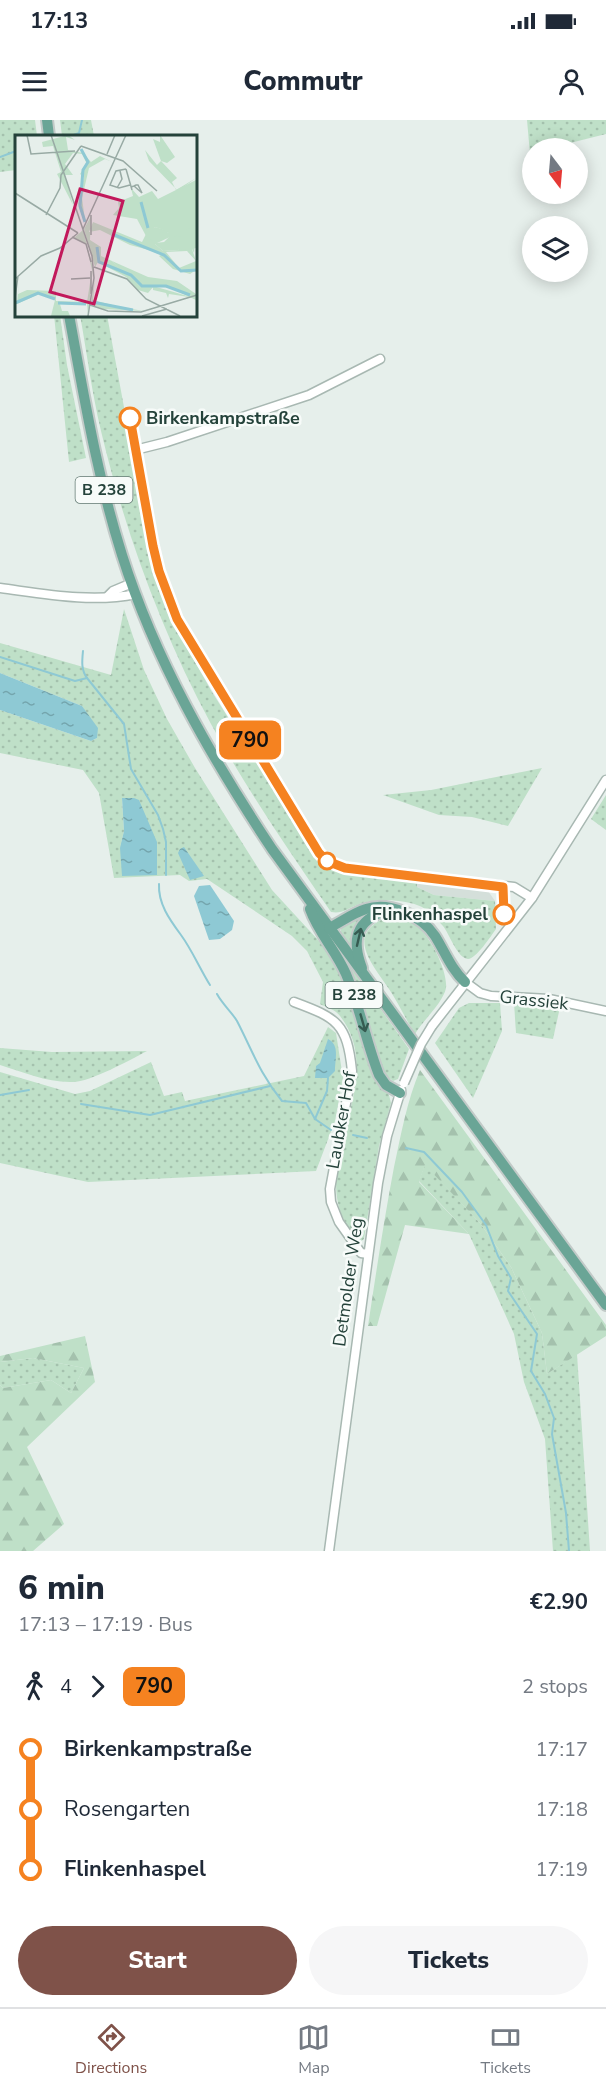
<!DOCTYPE html>
<meta charset="utf-8">
<style>
:root{--surface:#fff;--page:#f6f6f7;--text:#1f2937;--muted:#747a83;--line:#e0e1e3;--accent:#7f5249}
body{margin:0;font-family:"Nunito Sans",sans-serif;background:var(--page);color:var(--text);height:100vh;display:flex;flex-direction:column;font-size:22px;white-space:nowrap}
*{box-sizing:border-box;margin:0}
p{font-size:20px;color:var(--muted)}
.icon{flex:none;width:33px;height:33px;fill:none;stroke:currentColor;stroke-width:2;stroke-linecap:round;stroke-linejoin:round}
.map{position:relative;height:1431px;overflow:hidden}
.side{display:flex;flex-direction:column;background:var(--surface);flex:1}
.side>*{flex:none}
.badge{padding:0 12px;border-radius:9px;font-size:21px;line-height:39px}
.needle{width:39px;rotate:164deg}
.controls{position:absolute;left:522px;top:18px;display:grid;gap:12px}
.controls a{display:grid;place-items:center;width:66px;height:66px;border-radius:50%;background:var(--surface);box-shadow:0 3px 15px #0003;font-size:30px}
.map>.badge{position:absolute;translate:-50% -50%;box-shadow:0 0 0 3px #fff}
.legs{display:flex;align-items:center;gap:9px;height:66px;padding:0 18px;font-size:20px}
.legs p{margin-inline-start:auto}
.summary{display:flex;align-items:center;justify-content:space-between;height:102px;padding:0 18px}
h1{font-size:33px;font-weight:800;line-height:45px}
.cta{display:flex;gap:12px;margin-top:auto;padding:12px 18px}
.cta a{flex:1;height:69px;border-radius:36px;background:var(--accent);color:#fff;font-size:24px;font-weight:800;line-height:69px;text-align:center}
.cta a+a{background:var(--page);color:var(--text)}
ul{padding:0 18px;list-style:none}
li{display:flex;align-items:center;gap:21px;height:60px;font-size:22px}
li i{display:grid;place-items:center;width:9px;height:100%;margin:0 8px;background:currentColor}
li i::after{content:'';width:15px;height:15px;margin:-8px;border:4px solid;border-radius:50%;background:var(--surface)}
li p{margin-inline-start:auto}
li:first-child i{background:linear-gradient(#0000 50%,currentColor 0)}
li:last-child i{background:linear-gradient(currentColor 50%,#0000 0)}
.status{display:flex;justify-content:space-between;align-items:center;height:42px;padding:0 30px;background:var(--surface);direction:ltr}
.status svg{height:16px;fill:currentColor}
header{display:flex;justify-content:space-between;align-items:center;height:78px;padding:0 18px;background:var(--surface);font-size:27px;font-weight:800}
.tab-bar{display:flex;justify-content:space-around;align-items:center;height:84px;border-top:2px solid var(--line);background:var(--surface);font-size:16px;color:var(--muted)}
.tab-bar a{display:grid;justify-items:center;gap:3px}
.tab-bar .selected{color:var(--accent)}
.map>svg:first-child{display:block}
.built{fill:#d4dfda}
.grass{fill:url(#grass-dots);fill-rule:evenodd}
.forest{fill:url(#forest-firs)}
.water{fill:url(#water-ripples)}
.lines{fill:none;stroke-linecap:round;stroke-linejoin:round}
.stream{stroke:#8ec9d4;stroke-width:2}
.minor-casing{stroke:#a8b8b2;stroke-width:11}
.major-casing{stroke:#c2cac8;stroke-width:14}
.minor{stroke:#fff;stroke-width:8}
.major{stroke:#6aa596;stroke-width:10}
.minor-bridge-casing{stroke:#a8b8b2;stroke-width:11;stroke-linecap:butt}
.minor-bridge{stroke:#fff;stroke-width:8}
.oneway{stroke:#365b51}
.line-1-casing{stroke:#fff;stroke-width:14}
.line-1{stroke:#f58220;stroke-width:9}
.stop-1-dot{fill:#fff;stroke:#f58220;stroke-width:3}
.labels{text-anchor:middle;dominant-baseline:central;stroke-width:5;stroke-linejoin:round;paint-order:stroke}
.shield{fill:#f7fbf9;stroke:#637a73;stroke-width:1.5}
.shield-label{font-size:16px;font-weight:bold;fill:#24423a}
.stop-label{font-size:18px;font-weight:bold;fill:#24423a;stroke:#f7fbf9;text-anchor:start}
.street-label{font-size:18px;fill:#24423a;stroke:#f7fbf9}
.inset-river{fill:none;stroke:#8ec9d4;stroke-width:3}
.inset-road{fill:none;stroke:#98aaa4;stroke-width:1.5}
.view{fill:#c2185b;fill-opacity:0.15;stroke:#c2185b;stroke-width:3}
.inset-edge{fill:none;stroke:#24423a;stroke-width:3}
</style>
<div class="status"><b>17:13</b><svg viewBox="0 0 49 12"><path d="M0 12V9h3v3zM5 12V6h3v6zM10 12V3h3v9zM15 12V0h3v12zM26 1h20v11H26zM47 4h2v5h-2z"/></svg></div>
<header><svg class="icon" aria-label="menu" viewBox="0 0 24 24"><path d="M4 6h16M4 12h16M4 18h16"/></svg>Commutr<svg class="icon" aria-label="person" viewBox="0 0 24 24"><circle cx="12" cy="8" r="4"/><path d="M4 21q1-7 8-7t8 7"/></svg></header>
<div class="map">
<svg width="606" height="1431" viewBox="0 0 606 1431">
<defs>
<pattern id="grass-dots" width="8" height="8" patternUnits="userSpaceOnUse" patternTransform="scale(1.5)"><rect width="8" height="8" fill="#bfe0c8"/><path d="M2 2h.1M6 6h.1" fill="none" stroke="#a4c1ad" stroke-width="1.8" stroke-linecap="round"/></pattern>
<pattern id="forest-firs" width="22" height="20" patternUnits="userSpaceOnUse" patternTransform="scale(1.5)"><rect width="22" height="20" fill="#bfe0c8"/><path d="M5 1l3.5 6h-7zM16 11l3.5 6h-7z" fill="#a4c1ad"/></pattern>
<pattern id="water-ripples" width="26" height="14" patternUnits="userSpaceOnUse" patternTransform="scale(1.5)"><rect width="26" height="14" fill="#8ec9d4"/><path d="M2 4q2-2 4 0t4 0M15 11q2-2 4 0t4 0" fill="none" stroke="#74a5ad"/></pattern>
</defs>
<rect width="100%" height="100%" fill="#e6efeb"/>
<polygon class="built" points="417,762 486,768 495,781 434,775 417,767"/>
<g class="grass">
<polygon points="0,0 35,0 37,16 16,16 16,50 0,52"/>
<polygon points="60,0 91,0 94,16 62,16"/>
<polygon points="527,0 606,0 606,14 550,28 532,28 532,33 530,34"/>
<polygon points="54,195 60,195 67,245 86,338 69,342"/>
<path d="M 80,195 L 107,195 L 133,336 L 149,435 L 161,473 L 176,508 L 212,572 L 319,741 C 349,758 383,759 417,762 L 417,767 L 434,775 L 495,781 L 496,809 C 491,816 476,839 468,839 C 457,838 449,813 443,806 C 438,800 428,791 422,787 C 405,779 374,778 357,785 C 347,789 342,794 331,792 C 289,731 247,670 211,604 C 162,513 125,412 101,311 C 92,273 87,234 80,195 Z"/>
<path d="M 124,489 L 144,550 L 167,599 L 195,648 L 272,770 L 319,821 L 329,835 L 347,867 L 388,971 L 391,983 L 379,1026 L 364,1119 L 360,1122 C 350,1110 341,1099 338,1083 C 325,1025 384,952 340,896 C 336,890 326,887 320,884 L 323,862 L 307,831 L 292,816 L 207,759 L 189,761 L 180,755 L 114,758 L 99,673 L 83,650 L 0,633 L 0,590 L 91,621 L 97,618 L 82,586 L 0,553 L 0,523 L 111,555 ZM 122,678 L 134,678 L 120,728 L 124,711 Z"/>
<polygon points="542,648 508,706 472,697 439,695 383,675 431,670"/>
<polygon points="606,675 606,710 591,699"/>
<polygon points="371,792 353,826 351,827 340,813 342,806"/>
<path d="M 391,796 C 400,798 409,800 417,806 C 430,816 448,851 446,868 C 443,883 423,900 415,914 C 406,900 399,884 389,869 C 371,842 343,812 391,796 Z"/>
<polygon points="350,846 409,929 398,959 393,961 383,953 357,867 347,848"/>
<polygon points="518,882 560,887 553,919 516,913 514,883"/>
<polygon points="469,883 500,883 502,911 473,978 435,923 459,888"/>
<polygon points="328,907 336,913 343,958 335,1001 316,1051 88,1062 0,1043 0,952 75,974 90,971 151,942 164,976 182,972 185,981 304,956"/>
<path d="M 0,928 L 52,932 L 147,931 C 130,940 90,962 73,962 C 48,963 23,952 0,945 Z"/>
<polygon points="425,1044 480,1103 511,1147 542,1213 547,1254 577,1234 590,1431 553,1431 545,1319 524,1262 514,1214 469,1114 419,1061"/>
<polygon points="33,1238 84,1248 71,1273 51,1260 3,1268 0,1265 0,1242"/>
</g>
<g class="forest">
<path d="M 420,950 L 606,1205 L 606,1216 L 547,1254 L 542,1213 L 511,1147 L 480,1103 L 425,1045 L 419,1062 L 469,1114 L 405,1105 L 377,1206 L 368,1206 C 376,1153 384,1100 394,1047 C 401,1014 407,981 420,950 Z"/>
<polygon points="85,1216 95,1262 27,1327 64,1404 33,1431 0,1431 0,1265 3,1268 51,1260 71,1273 84,1248 33,1238 0,1242 0,1236"/>
</g>
<g class="water">
<polygon points="0,553 82,586 98,608 97,618 91,621 0,590"/>
<polygon points="122,678 134,678 139,680 157,722 157,755 122,756 120,728 124,711"/>
<polygon points="184,727 204,756 190,760 178,733 180,729"/>
<polygon points="210,765 234,801 232,810 220,819 209,820 194,776 199,766"/>
<path d="M 328,919 C 340,925 335,939 335,951 L 328,958 L 315,958 L 316,946 L 320,943 Z"/>
</g>
<g class="lines">
<g class="stream">
<polyline points="71,16 79,13 82,0"/>
<polyline points="0,37 16,31"/>
<path d="M 83,531 C 82,541 81,550 87,558"/>
<polyline points="0,537 75,561 87,558 124,604 131,649 158,695 163,709 166,722 166,755"/>
<path d="M 159,764 C 158,784 170,800 181,815 C 192,830 200,849 210,865"/>
<path d="M 217,874 C 223,885 231,891 237,901 C 252,930 260,954 282,981 L 306,983 L 315,999 L 331,1010"/>
<polyline points="0,975 29,970"/>
<polyline points="81,984 150,995 270,966"/>
<polyline points="315,999 327,971 328,958"/>
<polyline points="353,1015 367,1018"/>
<polyline points="406,1028 424,1032 462,1072 486,1105 498,1136 511,1158 508,1171 537,1214 531,1251 545,1274 554,1298 552,1314 566,1393 569,1431"/>
</g>
<defs>
<g id="minor">
<path d="M 380,239 L 309,275 L 167,322 L 135,330 L 159,451 L 177,499 L 319,733 C 333,747 349,748 368,752 L 514,767 L 532,778"/>
<path d="M 0,468 C 45,474 91,483 136,474"/>
<polyline points="107,477 113,471 132,463"/>
<polyline points="465,862 480,873 491,876 549,879 606,891"/>
<path d="M 294,882 C 337,898 347,903 352,951 L 330,1069 L 331,1082 L 339,1102 L 361,1133 L 368,1134"/>
<polyline points="432,906 532,778 606,660"/>
<polyline points="329,1431 378,1063 387,1016 401,970"/>
</g>
<g id="major">
<polyline points="47,0 49,16"/>
<path d="M 69,195 C 84,276 97,356 122,435 C 155,540 211,637 272,729 L 606,1185"/>
<path d="M 310,789 C 318,812 336,831 346,854 C 360,887 366,922 379,955 L 386,965 L 400,973"/>
<path d="M 329,808 C 341,802 353,793 366,789 C 389,781 422,796 435,816 C 445,832 451,849 465,862"/>
<path d="M 362,848 C 351,819 356,801 386,790"/>
</g>
</defs>
<use href="#minor" class="minor-casing"/>
<use href="#major" class="major-casing"/>
<use href="#minor" class="minor"/>
<use href="#major" class="major"/>
<defs>
<polyline id="minor-bridge" points="404,963 421,924 432,906"/>
</defs>
<use href="#minor-bridge" class="minor-bridge-casing"/>
<use href="#minor-bridge" class="minor-bridge"/>
</g>
<defs><path id="oneway-shaft" d="M-6 0H5M1.5-3L5.5 0L1.5 3" fill="none" stroke-width="1.6" stroke-linecap="round" stroke-linejoin="round" transform="scale(1.5)"/></defs>
<g class="oneway">
<use href="#oneway-shaft" transform="translate(359 817) rotate(-77)"/>
<use href="#oneway-shaft" transform="translate(363 903) rotate(74)"/>
</g>
<g class="lines">
<defs>
<polyline id="line-1" points="130,298 153,426 159,451 177,499 319,733 327,741 345,748 503,767 504,794"/>
</defs>
<use href="#line-1" class="line-1-casing"/>
<use href="#line-1" class="line-1"/>
</g>
<g class="stop-1-dot">
<circle cx="130" cy="298" r="10"/>
<circle cx="327" cy="741" r="8"/>
<circle cx="504" cy="794" r="10"/>
</g>
<g class="labels">
<g class="shield">
<rect x="75.5" y="357" width="57" height="26" rx="4.5"/>
<rect x="325.5" y="862" width="57" height="26" rx="4.5"/>
</g>
<g class="shield-label">
<text x="104" y="370">B 238</text>
<text x="354" y="875">B 238</text>
</g>
<g class="stop-label">
<text x="146" y="298">Birkenkampstraße</text>
<text x="488" y="794" text-anchor="end">Flinkenhaspel</text>
</g>
<g class="street-label">
<text transform="translate(534 880) rotate(6)">Grassiek</text>
<text transform="translate(341 1000) rotate(-80)">Laubker Hof</text>
<text transform="translate(348 1162) rotate(-82)">Detmolder Weg</text>
</g>
</g>
<g transform="translate(15 15)">
<rect width="182" height="182" fill="#e6efeb"/>
<path d="M 53,0 L 60,5 L 51,2 L 53,15 L 68,18 L 76,27 L 85,21 L 97,27 L 90,24 L 74,33 L 67,63 L 70,85 L 63,69 L 69,42 L 65,39 L 72,29 L 67,19 L 58,18 L 50,29 L 58,40 L 50,40 L 58,70 L 42,39 L 46,37 L 38,11 L 28,12 L 27,7 ZM 145,0 L 160,22 L 152,28 L 146,26 L 162,43 L 157,47 L 161,55 L 181,43 L 163,56 L 134,26 L 130,15 L 142,30 L 146,26 L 138,4 L 145,7 ZM 76,81 L 75,105 L 86,112 L 86,121 L 97,126 L 113,143 L 83,127 L 80,132 L 69,94 ZM 78,87 L 127,107 L 132,97 L 140,92 L 154,96 L 181,88 L 181,113 L 177,114 L 181,126 L 172,116 L 151,117 L 164,133 L 149,119 L 115,110 L 85,95 L 74,97 ZM 152,97 L 157,98 L 164,115 L 148,116 L 140,109 L 155,102 ZM 68,95 L 78,133 L 73,181 L 72,169 L 45,169 L 47,176 L 53,176 L 55,181 L 36,181 L 40,165 L 24,159 L 2,169 L 4,144 L 3,159 L 12,155 L 41,156 L 41,166 L 72,167 L 77,135 L 71,109 L 59,103 ZM 80,143 L 78,165 L 105,172 L 129,176 L 174,162 L 154,159 L 153,163 L 151,158 L 138,155 L 138,151 L 176,162 L 128,176 L 88,174 L 76,169 Z" fill="#bfe0c8" fill-rule="evenodd"/>
<path d="M 181,45 L 181,89 L 159,102 L 166,101 L 172,107 L 178,101 L 169,100 L 181,97 L 179,118 L 177,114 L 148,116 L 131,101 L 122,84 L 98,80 L 104,73 L 103,67 L 118,61 L 116,53 L 124,62 L 137,56 L 143,64 ZM 140,92 L 154,97 L 144,98 L 146,102 L 154,102 L 149,107 L 140,108 L 131,100 ZM 148,119 L 164,133 L 181,126 L 181,135 L 175,139 L 158,134 L 144,121 ZM 97,126 L 133,142 L 162,146 L 181,159 L 181,165 L 156,153 L 139,151 L 133,158 L 123,155 Z" fill="#bfe0c8" fill-rule="evenodd"/>
<path class="inset-river" d="M 66,14 L 73,27 L 68,35 L 65,71 L 70,87M 126,67 L 133,93M 97,99 L 149,120 L 166,136 L 182,135M 82,112 L 84,127 L 116,140 L 127,151 L 151,151 L 175,160M 77,167 L 118,175M 0,168 L 23,158 L 40,164M 43,168 L 71,169"/>
<path class="inset-road" d="M 12,0 L 16,19 L 60,16M 36,0 L 77,121 L 79,143 L 73,181M 66,11 L 108,26 L 142,56M 92,19 L 100,0M 111,34 L 101,36 L 95,50 L 104,53 L 115,50M 111,34 L 117,55M 116,52 L 119,51 L 121,50 L 123,50 L 127,58 L 119,51M 102,53 L 107,44 L 105,36M 0,58 L 63,98M 31,80 L 45,53 L 46,40 L 66,11M 76,80 L 76,100M 68,94 L 111,0M 57,102 L 71,109 L 76,127M 79,132 L 112,144 L 131,164 L 165,181M 0,144 L 26,121 L 45,113 L 63,98M 56,144 L 75,143M 76,159 L 76,136M 0,163 L 3,141M 75,170 L 93,176 L 126,177 L 182,160M 127,181 L 152,174"/>
<path class="view" d="M 65,54 L 108,66 L 79,169 L 35,157 Z"/>
<rect width="182" height="182" class="inset-edge"/>
</g>
</svg>
<div class="controls">
<a><svg class="needle" viewBox="-14 -14 28 28"><path d="M0-13l5 13h-10z" fill="#e53935"/><path d="M0 13l5-13h-10z" fill="#747a83"/></svg></a>
<a><svg class="icon" aria-label="layers" viewBox="0 0 24 24"><path d="M12 4l9 5-9 5-9-5zM3 14l9 5 9-5"/></svg></a>
</div>
<b class="badge" style="left:250px;top:620px;background:#f58220;color:#111">790</b>
</div>
<section class="side">
<div class="summary"><div><h1>6 min</h1><p>17:13 – 17:19 · Bus</p></div><b>€2.90</b></div>
<div class="legs"><svg class="icon" aria-label="walk" viewBox="0 0 24 24"><circle cx="13" cy="4" r="2"/><path d="M13 8l-2 6 4 7M11 14l-3 7M7 12l3-4h3l4 4"/></svg>4<svg class="icon" aria-label="forward" viewBox="0 0 24 24"><path d="M9 5l7 7-7 7"/></svg><b class="badge" style="background:#f58220;color:#111">790</b><p>2 stops</p></div>
<ul>
<li><i style="color:#f58220"></i><b>Birkenkampstraße</b><p>17:17</p></li>
<li><i style="color:#f58220"></i><span>Rosengarten</span><p>17:18</p></li>
<li><i style="color:#f58220"></i><b>Flinkenhaspel</b><p>17:19</p></li>
</ul>
<div class="cta"><a>Start</a><a>Tickets</a></div>
</section>
<nav class="tab-bar">
<a class="selected"><svg class="icon" aria-label="directions" viewBox="0 0 24 24"><path d="M12 3l9 9-9 9-9-9zM9 14v-3h6M13 9l2 2-2 2"/></svg>Directions</a>
<a><svg class="icon" aria-label="map" viewBox="0 0 24 24"><path d="M3 6l6-2 6 2 6-2v14l-6 2-6-2-6 2zM9 4v14M15 6v14"/></svg>Map</a>
<a><svg class="icon" aria-label="tickets" viewBox="0 0 24 24"><path d="M3 7h18v10H3zM15 7v10"/></svg>Tickets</a>
</nav>
